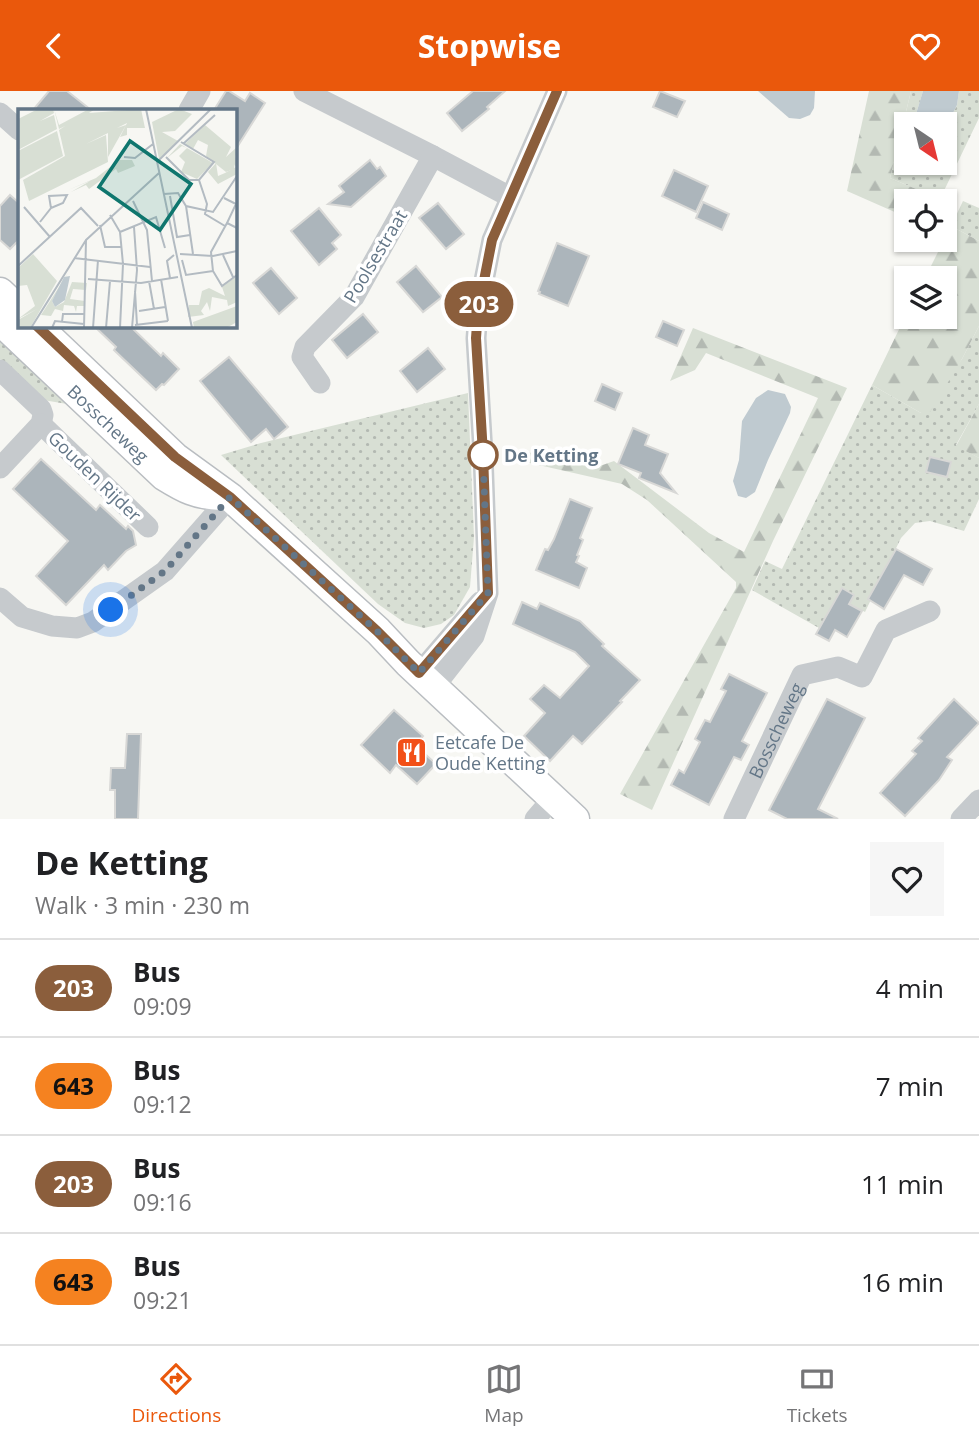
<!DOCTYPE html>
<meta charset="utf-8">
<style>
:root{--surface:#fff;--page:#f6f6f6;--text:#202124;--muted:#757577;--line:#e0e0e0;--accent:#ea580c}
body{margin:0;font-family:"Open Sans",sans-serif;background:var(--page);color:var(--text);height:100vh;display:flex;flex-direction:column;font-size:26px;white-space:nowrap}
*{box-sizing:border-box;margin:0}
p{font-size:23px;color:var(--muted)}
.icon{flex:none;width:38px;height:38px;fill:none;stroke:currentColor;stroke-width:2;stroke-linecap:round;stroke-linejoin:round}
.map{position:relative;height:728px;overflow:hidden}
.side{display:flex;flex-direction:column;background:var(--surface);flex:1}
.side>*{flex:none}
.badge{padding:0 14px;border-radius:23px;font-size:24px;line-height:46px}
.needle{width:46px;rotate:145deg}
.fabs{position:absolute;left:894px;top:21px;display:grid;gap:14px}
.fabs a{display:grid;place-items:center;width:63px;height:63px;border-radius:0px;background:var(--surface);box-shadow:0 2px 5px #0004;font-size:35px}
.you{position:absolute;width:35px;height:35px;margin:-18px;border:5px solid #fff;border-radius:50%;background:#1a73e8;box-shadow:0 0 0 10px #1a73e833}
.map>.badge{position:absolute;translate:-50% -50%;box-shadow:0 0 0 4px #fff}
.round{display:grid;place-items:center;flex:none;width:74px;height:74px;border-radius:0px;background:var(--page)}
.summary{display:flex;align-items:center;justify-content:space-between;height:119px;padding:0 35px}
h1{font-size:33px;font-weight:700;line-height:52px}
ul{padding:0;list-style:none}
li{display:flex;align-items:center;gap:21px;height:98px;padding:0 35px;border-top:2px solid var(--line)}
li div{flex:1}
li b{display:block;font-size:26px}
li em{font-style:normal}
li .badge{min-width:77px;font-weight:700;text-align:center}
header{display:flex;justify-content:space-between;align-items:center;height:91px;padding:0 35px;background:var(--accent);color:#fff;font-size:32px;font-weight:700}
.tab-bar{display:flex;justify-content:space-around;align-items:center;height:98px;border-top:2px solid var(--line);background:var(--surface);font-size:19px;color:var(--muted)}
.tab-bar a{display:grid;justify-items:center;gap:4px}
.tab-bar .selected{color:var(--accent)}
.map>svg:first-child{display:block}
.grass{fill:url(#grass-dots)}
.forest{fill:url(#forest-firs)}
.water{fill:#bfcad0}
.building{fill:#acb5bb;stroke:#d8d8d6;stroke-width:2}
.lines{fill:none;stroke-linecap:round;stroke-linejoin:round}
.major-casing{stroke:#b9bdc1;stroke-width:31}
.minor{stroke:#c6cacd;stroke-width:21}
.major{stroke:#fff;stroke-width:28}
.line-casing{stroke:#fff;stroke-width:16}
.line{stroke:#8b5e3c;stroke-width:10}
.walk{stroke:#637687;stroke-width:7;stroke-dasharray:0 12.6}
.stop-dot{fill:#fff;stroke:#8b5e3c;stroke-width:3.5}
.labels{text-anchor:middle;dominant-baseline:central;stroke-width:7;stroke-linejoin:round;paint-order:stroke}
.street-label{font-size:18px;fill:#637687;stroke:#fff}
.stop-label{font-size:18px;font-weight:bold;fill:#637687;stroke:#fff;text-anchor:start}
.poi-label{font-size:18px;fill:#637687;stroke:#fff;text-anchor:start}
.inset-road{fill:none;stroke:#b3bbc2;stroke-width:2}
.view{fill:#0f766e;fill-opacity:0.15;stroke:#0f766e;stroke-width:3.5}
.inset-edge{fill:none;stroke:#637687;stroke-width:3.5}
</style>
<header><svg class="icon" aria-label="back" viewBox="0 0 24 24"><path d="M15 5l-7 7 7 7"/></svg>Stopwise<svg class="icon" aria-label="heart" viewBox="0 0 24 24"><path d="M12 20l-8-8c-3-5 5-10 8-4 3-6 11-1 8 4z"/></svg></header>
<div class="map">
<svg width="979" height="728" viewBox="0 0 979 728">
<defs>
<pattern id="grass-dots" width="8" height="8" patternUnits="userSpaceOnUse" patternTransform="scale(1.75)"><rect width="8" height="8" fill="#d8dfd4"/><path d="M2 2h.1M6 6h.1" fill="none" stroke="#b3b9b2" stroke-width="1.8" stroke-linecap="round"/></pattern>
<pattern id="forest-firs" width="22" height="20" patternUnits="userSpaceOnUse" patternTransform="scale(1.75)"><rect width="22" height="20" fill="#d8dfd4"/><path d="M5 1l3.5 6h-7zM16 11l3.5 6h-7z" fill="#b3b9b2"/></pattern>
</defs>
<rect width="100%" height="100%" fill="#f7f7f3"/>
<g class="grass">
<polygon points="911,0 923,0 913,33 906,33 906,72 945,72 945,38 957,14 959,0 979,0 979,27 940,108 890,87"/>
<polygon points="963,110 979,117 979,150 951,135"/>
<polygon points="0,235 67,313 43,309 0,268"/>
<polygon points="979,235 979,313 956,354 979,367 979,408 964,440 930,430 915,432 901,447 865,521 837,506 819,537 752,499 765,470 782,478 872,294 921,322 962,268"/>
<polygon points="468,302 474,446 470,496 454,524 441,533 424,537 405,532 378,513 221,364 261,352"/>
</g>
<g class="forest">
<polygon points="869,0 911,0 890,87 940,108 938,110 906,110 906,126 847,100"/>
<polygon points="951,135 979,150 979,235 962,268 930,321 921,322 872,294 906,224 906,226 945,226 945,187 925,187"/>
<polygon points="693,237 847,297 773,450 652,719 620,703 736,497 736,491 647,409 622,393 504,366 504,359 513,358 597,376 614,370 709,442 744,461 818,307 706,262 695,279 670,290"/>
<polygon points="979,313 979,367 956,355"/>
</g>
<g class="water">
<polygon points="758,0 815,0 814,17 810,24 800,28 789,27"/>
<polygon points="923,0 959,0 957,14 945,38 945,33 913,33"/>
<polygon points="768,299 785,303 791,316 790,322 768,369 755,401 746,407 738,405 733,390 739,369 742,330 756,307"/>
</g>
<g class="building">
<polygon points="49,0 67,0 91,19 33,19"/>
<polygon points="226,0 229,0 245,10 250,2 265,12 234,61 234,19 214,19"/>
<polygon points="473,0 505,0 487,16 489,18 462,40 447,22"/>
<polygon points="660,0 685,10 677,26 653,16"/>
<polygon points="370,69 377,78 380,76 386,85 351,116 328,113 344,101 339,95"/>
<polygon points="674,79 708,95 696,121 662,105"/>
<polygon points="10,104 19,112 19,149 10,158 0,149 0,115"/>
<polygon points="703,111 729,123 722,139 696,127"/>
<polygon points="438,112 464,143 446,158 419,127"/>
<polygon points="319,117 341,144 332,152 337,158 319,174 291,140"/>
<polygon points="557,152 589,165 568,215 539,203 540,201 538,200"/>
<polygon points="416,175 442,206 423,221 397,191"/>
<polygon points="271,177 297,207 279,223 253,192"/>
<polygon points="363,223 378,241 347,267 332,249"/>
<polygon points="663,230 684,239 677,255 656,246"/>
<polygon points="93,234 129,234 161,265 163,262 179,278 164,294 162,293 156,299 114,259 116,256"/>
<polygon points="428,257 445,278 417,301 400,280"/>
<polygon points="229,266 288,336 274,348 266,338 251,351 200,290"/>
<polygon points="602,293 622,302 615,319 595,310"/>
<polygon points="633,337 649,344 645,354 668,363 660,382 676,402 639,387 641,382 618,373"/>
<polygon points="930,366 951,371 947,386 926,381"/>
<polygon points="41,368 96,419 100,414 126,438 128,435 133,440 136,454 126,460 108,479 104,474 66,514 36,485 68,450 13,398"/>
<polygon points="570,408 592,417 580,447 583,449 577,464 579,465 576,471 587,477 579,497 536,479 545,458 548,459 554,448"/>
<polygon points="896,458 932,478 923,494 904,484 884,518 868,508"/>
<polygon points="842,497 854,504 849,513 862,520 847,546 835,539 829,550 816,543"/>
<polygon points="522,511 537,518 540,512 580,530 604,553 602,555 640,589 620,610 622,611 582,653 573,645 550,670 524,645 545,622 530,608 544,594 560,607 589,575 575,561 513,533"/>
<polygon points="729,583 767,602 742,650 749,654 741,669 734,666 709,714 671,694 679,679 684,682 700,651 695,648 705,629 710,631 726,600 721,598"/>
<polygon points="827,608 865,627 818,718 838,728 787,728 769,719"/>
<polygon points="954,608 979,632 947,666 952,669 939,689 905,725 880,702 916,663 912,660 922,650 918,647"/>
<polygon points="394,619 423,645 415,654 436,673 417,693 396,674 390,682 361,654"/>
<polygon points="127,643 141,643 138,728 115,728 115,699 110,699 111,677 125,677"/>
</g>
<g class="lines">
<defs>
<g id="major">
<polyline points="0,201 19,219"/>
<path id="s2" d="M 0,230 L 164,385 C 185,398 196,404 221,405"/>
<polyline points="36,234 175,366 230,406 378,540 408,572 575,728"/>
</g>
</defs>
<use href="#major" class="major-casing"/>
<g class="minor">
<polyline points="304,0 433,65 510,106"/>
<polyline points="189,19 200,0"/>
<polyline points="0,22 19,39"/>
<polyline points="0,279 41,318 43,324 41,333 0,377"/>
<polyline points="320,292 302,266 305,256 354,206 433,65"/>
<polyline points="41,333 148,436"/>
<polyline points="0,507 22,526 52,535 77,537 93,531 165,480 230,406"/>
<polyline points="419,582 480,511"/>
<polyline points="434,596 474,545 488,502 483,363 476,247 478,220 492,149 557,0"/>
<polyline points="535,728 553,707"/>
<path id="s1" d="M 734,728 L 802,584 L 838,576 L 862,586 L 886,539 L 930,520"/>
<polyline points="961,728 979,709"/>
</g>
<use href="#major" class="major"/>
</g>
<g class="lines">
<defs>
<polyline id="line" points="36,234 175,366 230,406 377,540 419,582 488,502 483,363 476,247 478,220 492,149 557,0"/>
</defs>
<use href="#line" class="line-casing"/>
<use href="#line" class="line"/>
<polyline class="walk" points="111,519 165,480 230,406 377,540 419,582 488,502 483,364"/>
</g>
<defs>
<symbol id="restaurant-square" viewBox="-11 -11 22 22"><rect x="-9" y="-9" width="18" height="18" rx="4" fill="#f25018" stroke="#fff"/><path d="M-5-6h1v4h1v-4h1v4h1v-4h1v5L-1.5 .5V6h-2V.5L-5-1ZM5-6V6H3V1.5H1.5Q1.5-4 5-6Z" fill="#fff"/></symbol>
</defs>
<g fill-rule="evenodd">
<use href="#restaurant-square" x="394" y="644" width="35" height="35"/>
</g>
<circle class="stop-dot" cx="483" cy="364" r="14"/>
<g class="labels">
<g class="street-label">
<text transform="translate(375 165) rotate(-59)">Poolsestraat</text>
<text stroke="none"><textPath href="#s2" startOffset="149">Bosscheweg</textPath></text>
<text transform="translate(95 385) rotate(44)">Gouden Rijder</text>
<text stroke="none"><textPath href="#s1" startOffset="98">Bosscheweg</textPath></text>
</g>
<g class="stop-label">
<text x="504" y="364">De Ketting</text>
</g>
<g class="poi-label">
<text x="435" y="651">Eetcafe De<tspan x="435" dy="21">Oude Ketting</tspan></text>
</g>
</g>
<g transform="translate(18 18)">
<rect width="219" height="219" fill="#f7f7f3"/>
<path d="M 161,0 L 174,5 L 157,22 L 144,23 L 160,32 L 141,50 L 134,13 ZM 187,16 L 213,38 L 208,48 L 219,38 L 216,60 L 208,63 L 188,47 L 190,36 L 180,31 L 175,40 L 167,35 ZM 162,35 L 195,54 L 179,70 L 163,63 L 167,53 L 161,47 L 169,39 L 164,37 L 149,49 ZM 101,51 L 114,51 L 117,57 L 100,64 L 98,60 L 71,80 L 68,76 L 53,83 L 72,72 L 50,81 L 78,69 ZM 50,164 L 34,192 L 37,198 L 46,193 L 54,173 L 69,174 L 68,181 L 55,180 L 52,190 L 67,192 L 67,197 L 59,197 L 58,203 L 56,197 L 46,196 L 45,202 L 37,200 L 33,207 L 23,206 ZM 219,167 L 219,193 L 210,197 L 209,191 L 194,188 L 192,202 L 189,193 L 183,202 L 186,206 L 170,208 L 171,196 L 181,196 L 184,182 L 191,179 L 207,187 L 204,178 ZM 219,197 L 219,213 L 208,219 L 176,219 L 175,213 Z" fill="#d8dfd4"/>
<path d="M 20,0 L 35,0 L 36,4 L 22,12 L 36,6 L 39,20 L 0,41 L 0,10 ZM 36,0 L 41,16 L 71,0 L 77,0 L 71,4 L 123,0 L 127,19 L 109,19 L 109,26 L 102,28 L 109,14 L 99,19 L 108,16 L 90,48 L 90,24 L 68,35 L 88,26 L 90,53 L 11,92 L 5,71 L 47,47 L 41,21 L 47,17 L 41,20 ZM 39,22 L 45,47 L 0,71 L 0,42 ZM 219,47 L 219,65 L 200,75 L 190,63 L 198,54 L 200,67 L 207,64 L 218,58 L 214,52 ZM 15,145 L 39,172 L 12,219 L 2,219 L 0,211 L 19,200 L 0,210 L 17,197 L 9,176 L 0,177 L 0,159 Z" fill="#d8dfd4"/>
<path d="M 52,167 L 47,191 L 37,198 L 34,192 L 46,168 Z" fill="#bfcad0"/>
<path class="inset-road" d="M 128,0 L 174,219M 165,35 L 197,6M 106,48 L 117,49 L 135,35M 148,48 L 171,71 L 181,71 L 196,53 L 163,33M 140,52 L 193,0M 181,71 L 189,95 L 187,105 L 207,117M 146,85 L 160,84 L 168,97 L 195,103 L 219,67M 152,87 L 159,128 L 172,126M 206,89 L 218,95 L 209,114 L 219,119M 115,92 L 129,121 L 134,172M 168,97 L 175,145M 6,98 L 32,128M 92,106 L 102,123 L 105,155 L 102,219M 22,113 L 33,99 L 31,87 L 49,86 L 45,94 L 33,99M 209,114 L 193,143 L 195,162 L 204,177 L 219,166M 82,116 L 87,138 L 103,138M 102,123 L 138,108 L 147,139M 162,145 L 195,147 L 219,142M 205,146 L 215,168M 56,149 L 132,158M 164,151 L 168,166 L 195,162M 0,157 L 63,99 L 80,117M 152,169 L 149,152 L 156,146M 70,170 L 123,174 L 160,168M 143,170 L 150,212M 131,172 L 136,200M 117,182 L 119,216M 121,202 L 147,198M 44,213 L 45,205 L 67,205M 117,216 L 150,212M 13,219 L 68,131M 34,219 L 37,212 L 66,215M 66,219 L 68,131 L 141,64M 75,219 L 80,151M 88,219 L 92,172M 114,219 L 119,161 L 116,118"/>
<path class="view" d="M 112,32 L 173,75 L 142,121 L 81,78 Z"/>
<rect width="219" height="219" class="inset-edge"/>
</g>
</svg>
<div class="fabs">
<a><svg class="needle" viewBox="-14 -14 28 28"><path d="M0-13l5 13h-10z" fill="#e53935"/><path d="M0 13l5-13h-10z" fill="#757577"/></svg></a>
<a><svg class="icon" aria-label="locate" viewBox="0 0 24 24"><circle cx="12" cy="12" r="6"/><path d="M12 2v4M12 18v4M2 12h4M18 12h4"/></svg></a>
<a><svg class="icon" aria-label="layers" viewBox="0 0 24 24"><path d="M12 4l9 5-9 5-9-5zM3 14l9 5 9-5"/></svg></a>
</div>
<div class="you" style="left:111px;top:519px"></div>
<b class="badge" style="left:479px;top:213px;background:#8b5e3c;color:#fff">203</b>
</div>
<section class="side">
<div class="summary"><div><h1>De Ketting</h1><p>Walk · 3 min · 230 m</p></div><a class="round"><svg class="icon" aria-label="heart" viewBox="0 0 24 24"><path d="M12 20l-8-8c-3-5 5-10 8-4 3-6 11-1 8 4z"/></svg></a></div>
<ul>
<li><span class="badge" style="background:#8b5e3c;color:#fff">203</span><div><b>Bus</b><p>09:09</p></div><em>4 min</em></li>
<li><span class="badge" style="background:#f58220;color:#111">643</span><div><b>Bus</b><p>09:12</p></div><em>7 min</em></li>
<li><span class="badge" style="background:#8b5e3c;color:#fff">203</span><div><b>Bus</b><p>09:16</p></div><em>11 min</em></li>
<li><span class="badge" style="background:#f58220;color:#111">643</span><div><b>Bus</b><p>09:21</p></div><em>16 min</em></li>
</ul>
</section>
<nav class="tab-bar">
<a class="selected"><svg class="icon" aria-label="directions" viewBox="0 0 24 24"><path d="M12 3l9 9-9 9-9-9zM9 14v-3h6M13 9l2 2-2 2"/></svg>Directions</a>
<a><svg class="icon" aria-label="map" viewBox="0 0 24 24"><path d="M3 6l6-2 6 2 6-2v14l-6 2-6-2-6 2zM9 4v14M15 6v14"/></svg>Map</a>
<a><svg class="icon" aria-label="tickets" viewBox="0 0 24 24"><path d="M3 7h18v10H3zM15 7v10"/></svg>Tickets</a>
</nav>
